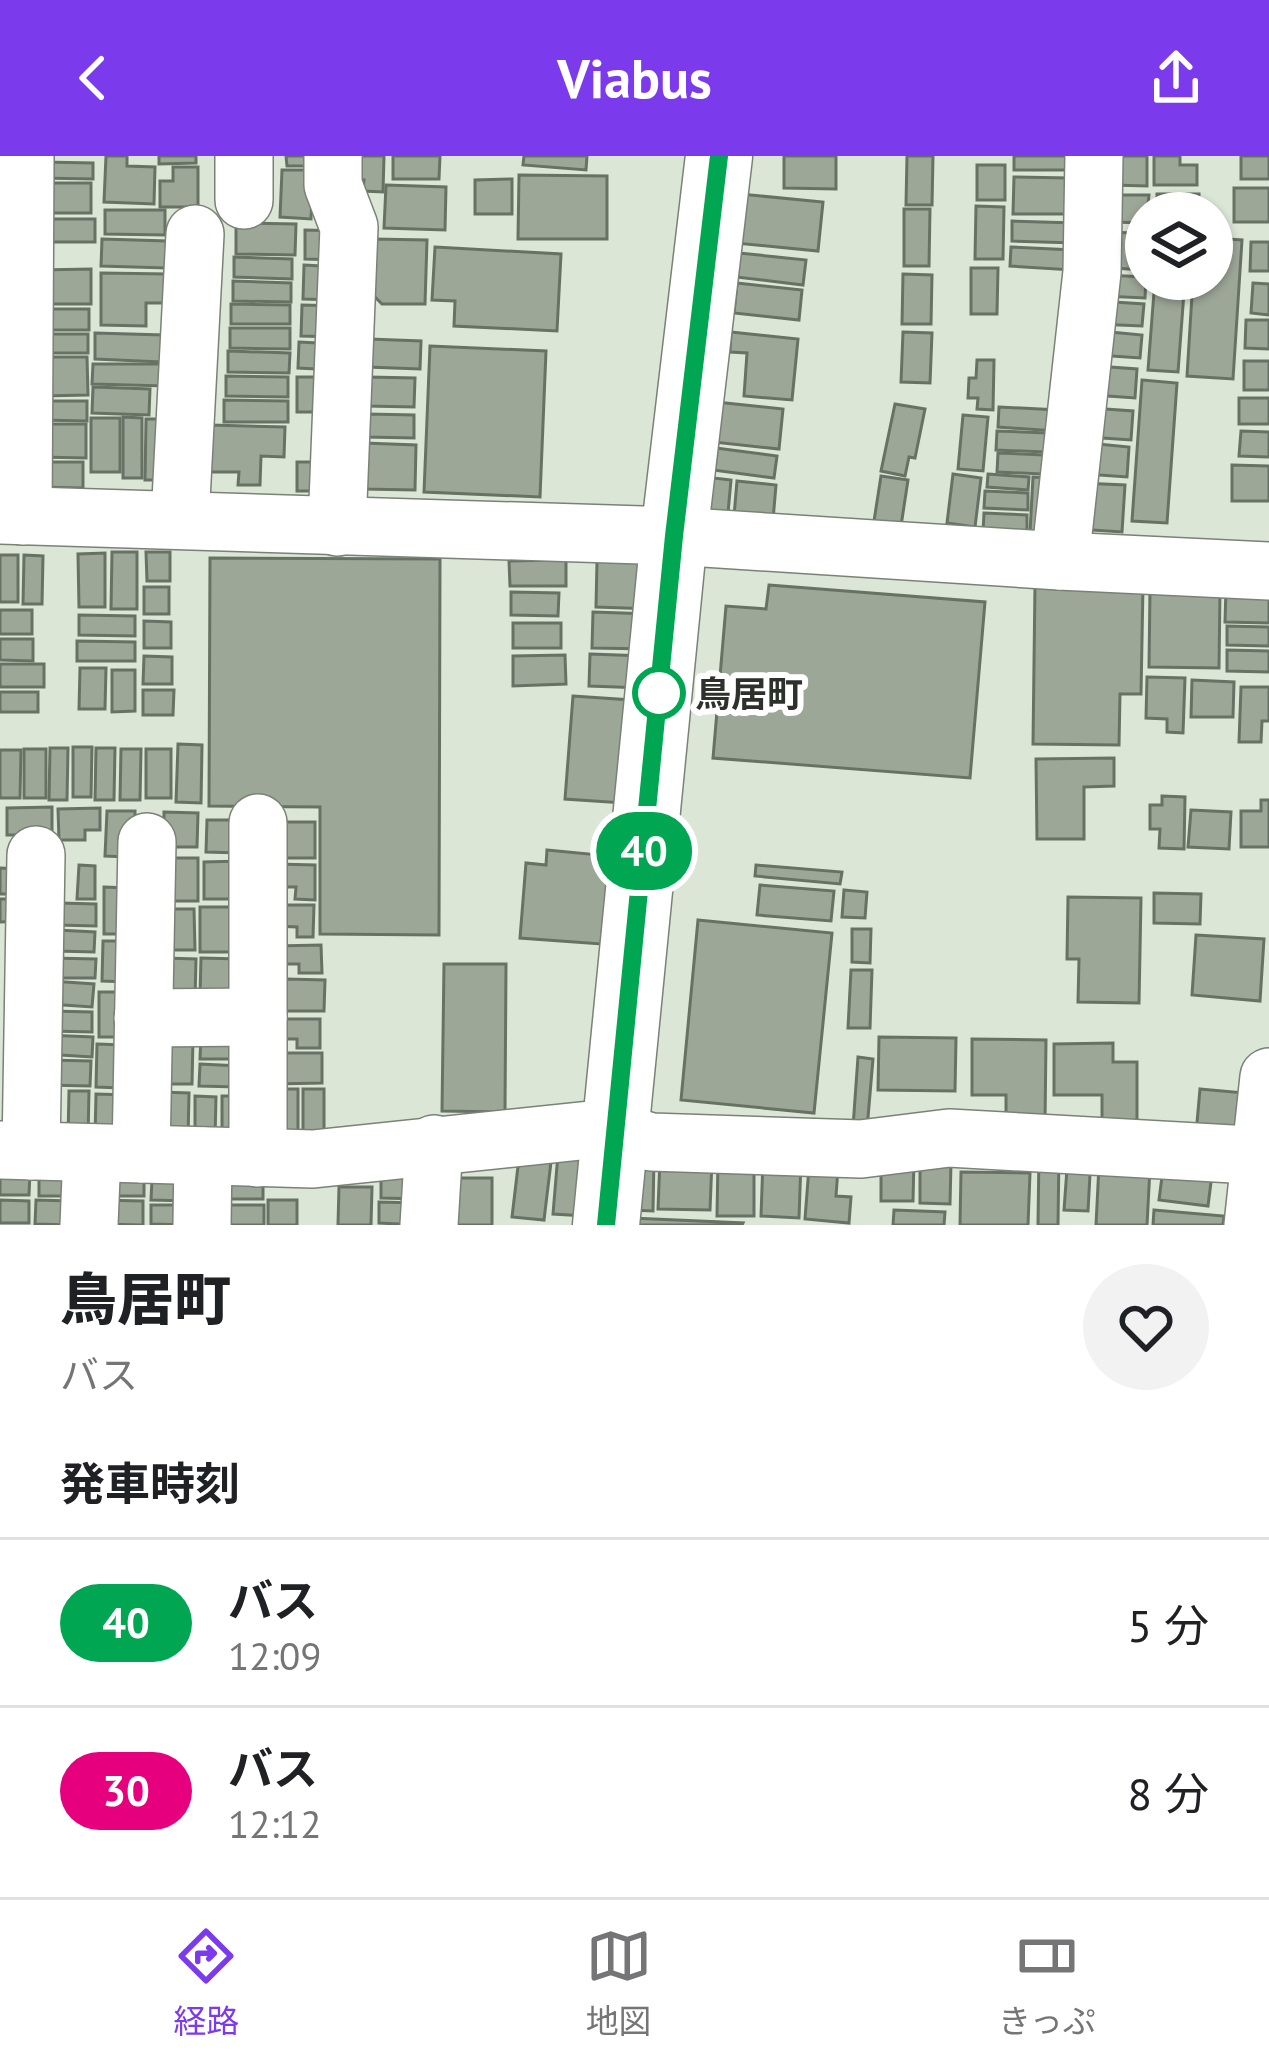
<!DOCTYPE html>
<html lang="ja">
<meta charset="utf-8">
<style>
:root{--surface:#fff;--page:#f2f2f2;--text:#202124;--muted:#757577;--line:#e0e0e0;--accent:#7c3aed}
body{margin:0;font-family:"PT Sans","Noto Sans JP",sans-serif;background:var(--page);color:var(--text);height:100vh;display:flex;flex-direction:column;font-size:45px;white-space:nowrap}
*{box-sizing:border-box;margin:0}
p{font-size:39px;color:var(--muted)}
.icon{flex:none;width:66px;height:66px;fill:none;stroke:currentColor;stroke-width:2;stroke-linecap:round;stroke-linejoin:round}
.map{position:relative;height:1069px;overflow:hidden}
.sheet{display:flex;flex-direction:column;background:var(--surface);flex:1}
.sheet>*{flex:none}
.badge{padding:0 24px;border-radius:39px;font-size:42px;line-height:78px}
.fabs{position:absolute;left:1125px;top:36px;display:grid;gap:24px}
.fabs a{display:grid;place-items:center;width:108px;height:108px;border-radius:50%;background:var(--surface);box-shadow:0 3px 9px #0004;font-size:60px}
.map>.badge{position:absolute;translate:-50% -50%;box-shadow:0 0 0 6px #fff}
h2{padding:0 60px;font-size:45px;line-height:108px}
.round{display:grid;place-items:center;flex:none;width:126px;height:126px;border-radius:63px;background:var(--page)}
.headline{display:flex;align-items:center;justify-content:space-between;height:204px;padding:0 60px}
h1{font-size:57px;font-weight:800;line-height:90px}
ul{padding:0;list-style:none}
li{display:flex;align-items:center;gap:36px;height:168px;padding:0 60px;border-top:3px solid var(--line)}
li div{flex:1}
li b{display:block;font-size:45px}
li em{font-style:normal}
li .badge{min-width:132px;font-weight:700;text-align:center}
header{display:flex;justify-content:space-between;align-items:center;height:156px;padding:0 60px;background:var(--accent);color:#fff;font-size:54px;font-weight:800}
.tab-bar{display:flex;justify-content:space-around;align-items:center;height:168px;border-top:3px solid var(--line);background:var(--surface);font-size:33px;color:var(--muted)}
.tab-bar a{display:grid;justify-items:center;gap:6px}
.tab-bar .selected{color:var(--accent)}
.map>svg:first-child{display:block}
.building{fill:#9da798;stroke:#687264;stroke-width:3}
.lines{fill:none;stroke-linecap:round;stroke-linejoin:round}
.minor-casing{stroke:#798375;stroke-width:60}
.highway-casing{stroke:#798375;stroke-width:69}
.minor{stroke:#fff;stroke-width:57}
.highway{stroke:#fff;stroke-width:66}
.line-casing{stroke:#fff;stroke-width:27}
.line{stroke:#00a651;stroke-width:18}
.stop-dot{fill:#fff;stroke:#00a651;stroke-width:6}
.labels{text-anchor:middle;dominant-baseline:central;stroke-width:12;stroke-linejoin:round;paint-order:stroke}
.stop-label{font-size:36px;font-weight:bold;fill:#2d312b;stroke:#fff;text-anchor:start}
</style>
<header><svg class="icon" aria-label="back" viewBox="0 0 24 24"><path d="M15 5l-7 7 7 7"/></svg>Viabus<svg class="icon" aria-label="share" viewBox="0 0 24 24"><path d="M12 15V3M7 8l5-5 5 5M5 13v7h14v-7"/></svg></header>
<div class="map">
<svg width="1269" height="1069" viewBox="0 0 1269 1069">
<rect width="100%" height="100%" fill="#dbe6d6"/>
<g class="building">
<polygon points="106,0 127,0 127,10 155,11 154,48 104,46"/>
<polygon points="159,0 196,0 196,7 159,8"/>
<polygon points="286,0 313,0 313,10 287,10"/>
<polygon points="351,0 384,0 383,36 363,35 364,24 350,23"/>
<polygon points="393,0 440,0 439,23 393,23"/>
<polygon points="524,0 587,0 586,14 523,9"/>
<polygon points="784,0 836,0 836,33 784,32"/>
<polygon points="907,0 933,0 932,49 906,49"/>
<rect x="1014" y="0" width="62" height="14"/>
<polygon points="1112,0 1147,0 1147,30 1112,29"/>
<polygon points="1154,0 1180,0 1180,9 1197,9 1197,29 1154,29"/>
<rect x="1241" y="0" width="28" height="23"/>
<polygon points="41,6 93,7 93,23 40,22"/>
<rect x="977" y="9" width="28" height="35"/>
<polygon points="173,11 198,11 198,51 160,51 160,25 173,25"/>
<polygon points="282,14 313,14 311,63 280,61"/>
<polygon points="519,19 607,20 607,83 518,83"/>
<polygon points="1014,21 1069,22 1069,58 1013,58"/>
<polygon points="512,23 512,58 475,58 475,24"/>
<rect x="43" y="27" width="48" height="30"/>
<polygon points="386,29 446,31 445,74 384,72"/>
<rect x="1234" y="32" width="35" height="34"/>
<polygon points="740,38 823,46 818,95 735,87"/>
<rect x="1157" y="38" width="42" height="19"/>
<polygon points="1112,39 1149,39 1146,67 1112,66"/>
<polygon points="976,50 1004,51 1003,103 975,103"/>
<polygon points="904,53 930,53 929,110 904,110"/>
<polygon points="105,54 165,54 165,79 105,78"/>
<polygon points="44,63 95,63 95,86 43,86"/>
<polygon points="1012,65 1075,67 1075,87 1012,85"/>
<polygon points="236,67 296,68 295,99 236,98"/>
<polygon points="305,74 341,75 341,104 305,103"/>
<polygon points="1114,76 1146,78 1146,114 1112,112"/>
<polygon points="1212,82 1242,84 1233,223 1187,220 1193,123 1212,123"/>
<polygon points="102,83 167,85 166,112 101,110"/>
<polygon points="372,83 427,84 425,148 382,148 371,137"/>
<polygon points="1251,86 1269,86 1269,115 1250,115"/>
<polygon points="435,91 561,98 557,175 454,170 455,145 432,144"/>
<polygon points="1011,91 1073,94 1072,114 1010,110"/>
<polygon points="739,97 806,104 803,129 736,121"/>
<polygon points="234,101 292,103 292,123 234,121"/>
<polygon points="304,109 339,111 337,144 303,143"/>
<polygon points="971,112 998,112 997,158 971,158"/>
<polygon points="91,113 91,148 40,148 39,114"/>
<polygon points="101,117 167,118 166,147 146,147 146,170 101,169"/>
<polygon points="903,118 932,119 931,168 902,168"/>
<polygon points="1104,119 1146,121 1145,142 1103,140"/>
<polygon points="1155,123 1185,123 1178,216 1148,214"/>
<polygon points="233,125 291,127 291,146 233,145"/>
<polygon points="737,127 802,134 799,164 734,157"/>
<polygon points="1253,127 1269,128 1269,159 1251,157"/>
<polygon points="1098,145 1144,148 1142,170 1096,168"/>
<polygon points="231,148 290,149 290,168 231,168"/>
<polygon points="302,149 338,150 337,181 301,180"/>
<rect x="41" y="153" width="48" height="21"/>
<polygon points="1246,164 1269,164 1269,193 1245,192"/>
<polygon points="230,172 290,172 290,193 230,192"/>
<polygon points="1100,175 1142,179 1140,202 1098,199"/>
<polygon points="731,176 798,183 792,244 744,240 747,197 730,196"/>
<polygon points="903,176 932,177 930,227 901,226"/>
<polygon points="95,177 163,179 162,206 95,203"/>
<rect x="41" y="178" width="47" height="19"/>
<polygon points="369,183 421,185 420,213 367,211"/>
<polygon points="299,186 337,188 336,214 298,212"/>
<polygon points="430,190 546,195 540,341 424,336"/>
<polygon points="228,195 290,197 289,217 228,216"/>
<polygon points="41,201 87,201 88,239 41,240"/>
<polygon points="977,204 994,204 993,254 977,253 978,242 968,242 969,222 976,222"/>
<rect x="1244" y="205" width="25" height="29"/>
<polygon points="93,208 166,208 166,230 92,228"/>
<polygon points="1096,210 1137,213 1135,242 1094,239"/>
<polygon points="226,220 288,221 288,241 226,240"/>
<rect x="297" y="221" width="39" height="35"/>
<polygon points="368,221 415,222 414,251 367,250"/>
<polygon points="1142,224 1177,227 1167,367 1132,365"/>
<polygon points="93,231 150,233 149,259 92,257"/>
<rect x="1239" y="242" width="30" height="26"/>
<polygon points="224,244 288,245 288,266 224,266"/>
<polygon points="40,245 87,245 87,265 40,264"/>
<polygon points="716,246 783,253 779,293 713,286"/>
<polygon points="895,248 925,253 915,302 909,301 905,320 881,315"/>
<polygon points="999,251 1058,254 1056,275 998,271"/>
<polygon points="1091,252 1133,255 1131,284 1088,281"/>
<polygon points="367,258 414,259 414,282 366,281"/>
<polygon points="963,259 988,261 983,315 958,313"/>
<polygon points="123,261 142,262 142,322 123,322"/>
<rect x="91" y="262" width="29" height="54"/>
<polygon points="146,263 168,263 167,324 145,324"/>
<polygon points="39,268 86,268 86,302 38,301"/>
<polygon points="210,269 285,271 284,301 261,300 260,329 238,329 239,316 209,316"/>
<polygon points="997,275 1047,277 1046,296 996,294"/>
<polygon points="1241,275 1269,276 1269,301 1239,300"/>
<polygon points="364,287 416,289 415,334 363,333"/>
<polygon points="1088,287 1129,291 1127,321 1086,318"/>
<polygon points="716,292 777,300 774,322 713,314"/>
<polygon points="998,297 1044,299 1043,318 997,316"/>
<polygon points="36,306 83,306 83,332 36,331"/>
<rect x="297" y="306" width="33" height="29"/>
<polygon points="1232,309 1269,310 1269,345 1232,345"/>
<polygon points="953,318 981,322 975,371 947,367"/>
<polygon points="988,318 1029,321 1028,334 987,331"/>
<polygon points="881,320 908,324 901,370 874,365"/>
<polygon points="705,321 731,324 728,357 702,354"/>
<polygon points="1033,321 1053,322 1050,376 1030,376"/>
<polygon points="737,325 776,329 773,364 734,360"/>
<polygon points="1081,327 1125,329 1122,376 1078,373"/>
<polygon points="985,335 1028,337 1028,354 984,352"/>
<polygon points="984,357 1027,359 1027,378 983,376"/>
<polygon points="112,396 137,396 137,453 111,453"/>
<polygon points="146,396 170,396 170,425 147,425"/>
<polygon points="105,397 105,451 79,451 78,398"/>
<rect x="0" y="399" width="18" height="47"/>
<polygon points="24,399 43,400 42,448 23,448"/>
<polygon points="210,402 440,403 439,779 320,778 320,651 209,650"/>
<polygon points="566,404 566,430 510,430 509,405"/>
<polygon points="597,405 641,406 652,453 596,451"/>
<polygon points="1035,428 1143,429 1141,538 1120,538 1119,589 1033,588"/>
<polygon points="769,429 985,446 970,622 713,602 726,450 766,453"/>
<rect x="144" y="431" width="25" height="27"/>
<polygon points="1226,432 1269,434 1269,467 1225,466"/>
<polygon points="1150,434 1220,434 1219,512 1149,511"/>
<polygon points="511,436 559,437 558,460 511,459"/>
<rect x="0" y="454" width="32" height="24"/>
<polygon points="593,456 650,458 649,493 592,492"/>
<polygon points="79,459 135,460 135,480 79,479"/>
<polygon points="144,465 171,466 171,492 144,492"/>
<rect x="513" y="467" width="48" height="25"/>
<polygon points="1227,470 1269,471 1269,490 1227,489"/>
<polygon points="0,483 33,483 33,505 0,504"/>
<polygon points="77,485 135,486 135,505 77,505"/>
<polygon points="1227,494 1269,495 1269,516 1227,515"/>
<polygon points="590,498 644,500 643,532 589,530"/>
<polygon points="565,499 566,528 513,530 513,500"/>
<polygon points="144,500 172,501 172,528 143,528"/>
<rect x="0" y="508" width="44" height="23"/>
<polygon points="80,512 106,512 105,553 79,553"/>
<polygon points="112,514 135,514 135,555 112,556"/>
<polygon points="1147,521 1185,522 1183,577 1167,576 1167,563 1146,562"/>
<polygon points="1192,524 1234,526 1233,561 1191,561"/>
<polygon points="1241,531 1269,531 1269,565 1262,565 1261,586 1239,586"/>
<polygon points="143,534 174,534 173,559 143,559"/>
<rect x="0" y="536" width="38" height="20"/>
<polygon points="573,540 631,544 623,647 565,643"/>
<polygon points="178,588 202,589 201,647 176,646"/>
<polygon points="73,591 92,591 91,641 73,641"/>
<polygon points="50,592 68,592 67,644 49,644"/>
<polygon points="96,592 115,592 114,644 95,644"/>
<rect x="24" y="593" width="22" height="49"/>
<polygon points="121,593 141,593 140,644 120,644"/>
<rect x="146" y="593" width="25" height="49"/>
<polygon points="0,594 21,594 20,642 0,642"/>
<polygon points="1114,602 1114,630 1084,631 1084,683 1037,683 1036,603"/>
<polygon points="1162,640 1185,641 1184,693 1159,692 1160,673 1150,673 1150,649 1162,649"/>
<polygon points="1261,644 1269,644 1269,691 1241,691 1241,655 1261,655"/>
<polygon points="52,651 52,679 7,679 7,652"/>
<polygon points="100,652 100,674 85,674 85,684 59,684 58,653"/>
<polygon points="1191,654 1231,656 1229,693 1188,691"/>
<polygon points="107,655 135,655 135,686 128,701 105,700"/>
<polygon points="164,656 198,657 197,691 164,691"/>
<polygon points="207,664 241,664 240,697 206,696"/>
<rect x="274" y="666" width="41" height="36"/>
<polygon points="547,694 610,700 601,788 520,782 526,707 546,709"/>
<rect x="164" y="702" width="34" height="43"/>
<polygon points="242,705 242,743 204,743 204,706"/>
<polygon points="275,708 315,709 315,744 295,743 296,731 275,731"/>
<polygon points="79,709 95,710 95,743 77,743"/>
<polygon points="756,709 842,716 840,728 755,720"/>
<polygon points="0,712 20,713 20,738 0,738"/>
<polygon points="760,729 834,735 831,765 757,759"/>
<polygon points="104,731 127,732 127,778 104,778"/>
<polygon points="844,734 867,736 865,762 842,761"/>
<polygon points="1154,737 1201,738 1200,768 1154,767"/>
<polygon points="1068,741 1141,742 1139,847 1078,846 1079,803 1067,803"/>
<polygon points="0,743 21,743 21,765 0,766"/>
<polygon points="58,747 96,748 96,770 57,769"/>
<polygon points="274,749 314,749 313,781 297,781 297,771 274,770"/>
<polygon points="200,751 241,751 231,796 200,796"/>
<polygon points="163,753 194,753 195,794 163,794"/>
<polygon points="698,764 832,777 814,957 681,944"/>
<polygon points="852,773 871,773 870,807 852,806"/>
<polygon points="57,774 95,776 94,796 56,795"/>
<polygon points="1196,779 1264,783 1260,845 1192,839"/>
<polygon points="103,785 130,785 129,826 102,825"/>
<polygon points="321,789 322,817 299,817 299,808 276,808 276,790"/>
<polygon points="50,802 96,803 95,822 50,822"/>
<polygon points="164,802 196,803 195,844 163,843"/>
<polygon points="201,802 239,803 239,840 200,840"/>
<polygon points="444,808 506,808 505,956 442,955"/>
<polygon points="851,814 872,814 870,872 848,872"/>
<polygon points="286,823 325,824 324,855 286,855"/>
<polygon points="51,825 94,828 92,851 49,848"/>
<rect x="99" y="836" width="23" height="45"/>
<polygon points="50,855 92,856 92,876 50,875"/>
<polygon points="276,863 320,863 320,892 297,892 297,883 276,883"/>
<polygon points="45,879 93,881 92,901 44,898"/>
<polygon points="201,879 239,880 238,903 200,903"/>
<polygon points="879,881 956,882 955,935 878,934"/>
<polygon points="168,882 193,883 192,928 167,928"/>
<polygon points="972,883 1046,884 1045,968 1006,968 1006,939 972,939"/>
<polygon points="1113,887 1113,906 1137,906 1137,973 1102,973 1102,939 1054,939 1054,888"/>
<polygon points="97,888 122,889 121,932 96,931"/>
<polygon points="273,897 322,897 322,927 273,928"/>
<polygon points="858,901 873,903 867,973 853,971"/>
<polygon points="46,904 91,905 90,930 45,929"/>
<polygon points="200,908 239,910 238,931 199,930"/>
<polygon points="273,933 298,933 298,980 272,980"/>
<rect x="303" y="933" width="21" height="46"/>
<polygon points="1200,933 1245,937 1241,982 1196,978"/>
<polygon points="69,935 89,935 88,982 68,982"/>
<polygon points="159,936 189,937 188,984 158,984"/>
<polygon points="96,938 127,939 125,982 95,981"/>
<polygon points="195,940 216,941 215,983 195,983"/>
<polygon points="222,940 244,940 245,984 222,984"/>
<polygon points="1039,996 1059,997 1058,1069 1038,1069"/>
<polygon points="558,998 590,1002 585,1060 553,1058"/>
<polygon points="1068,999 1091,1000 1088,1055 1064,1054"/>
<polygon points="631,1000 654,1001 653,1055 630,1054"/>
<polygon points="519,1002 551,1006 544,1064 512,1061"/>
<polygon points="660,1003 712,1004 710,1054 658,1053"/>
<polygon points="881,1003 914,1003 913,1045 881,1045"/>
<polygon points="718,1004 754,1004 754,1060 717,1060"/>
<polygon points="763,1004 801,1005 799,1062 761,1060"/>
<polygon points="920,1007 951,1007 950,1048 920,1047"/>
<polygon points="1099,1009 1150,1012 1147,1069 1096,1069"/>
<polygon points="809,1011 838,1013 836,1040 851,1041 849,1067 805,1063"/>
<polygon points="1163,1013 1212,1018 1208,1050 1159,1044"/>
<polygon points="0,1016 30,1016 29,1039 0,1039"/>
<rect x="39" y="1016" width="32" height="24"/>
<polygon points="97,1016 144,1016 144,1040 96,1040"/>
<polygon points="961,1016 1030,1017 1028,1069 960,1069"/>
<polygon points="381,1018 421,1019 421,1043 381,1042"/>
<rect x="223" y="1021" width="40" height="22"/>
<rect x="450" y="1022" width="42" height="47"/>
<polygon points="152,1023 190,1024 190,1045 151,1044"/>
<polygon points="339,1031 372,1031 371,1069 338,1069"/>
<polygon points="0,1044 29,1045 29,1067 0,1067"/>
<polygon points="36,1044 72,1045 72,1069 35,1068"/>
<polygon points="96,1044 143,1045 143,1069 96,1068"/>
<rect x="268" y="1044" width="29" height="25"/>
<polygon points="379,1046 418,1047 417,1069 379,1067"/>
<polygon points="151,1049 190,1049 190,1069 151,1068"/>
<polygon points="222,1049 264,1049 264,1069 221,1069"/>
<polygon points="894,1054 945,1056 944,1069 893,1069"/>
<polygon points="1154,1054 1224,1060 1223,1069 1153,1069"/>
<polygon points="631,1062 743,1067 742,1069 631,1069"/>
</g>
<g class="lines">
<defs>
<g id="minor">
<polyline points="333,0 333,29 349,71 337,371"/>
<polyline points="244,44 244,0"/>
<polyline points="0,359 674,380 1060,405 1269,415"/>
<polyline points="23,360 25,0"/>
<polyline points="180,363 195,78"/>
<polyline points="1060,405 1092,116 1094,0"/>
<polyline points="258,667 258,1002"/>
<polyline points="143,862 258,861"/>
<polyline points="0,994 313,1003 590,974 614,975 651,986 861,993 949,982 1269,1000"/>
<polyline points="31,995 36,699"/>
<polyline points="141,998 147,686"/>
<polyline points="89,1069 92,997"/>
<polyline points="202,1069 203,1000"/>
<polyline points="429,1069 434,988"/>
<polyline points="1253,1069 1269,921"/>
</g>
<polyline id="highway" points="606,1069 674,380 719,0"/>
</defs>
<use href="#minor" class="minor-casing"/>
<use href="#highway" class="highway-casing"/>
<use href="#minor" class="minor"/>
<use href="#highway" class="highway"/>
</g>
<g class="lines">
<defs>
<polyline id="line" points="606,1069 674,380 719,0"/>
</defs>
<use href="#line" class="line-casing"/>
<use href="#line" class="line"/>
</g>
<circle class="stop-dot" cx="659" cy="537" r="24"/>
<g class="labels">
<g class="stop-label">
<text x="695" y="537">鳥居町</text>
</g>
</g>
</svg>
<div class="fabs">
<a><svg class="icon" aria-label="layers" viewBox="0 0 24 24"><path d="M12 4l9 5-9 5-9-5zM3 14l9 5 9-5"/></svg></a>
</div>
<b class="badge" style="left:644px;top:695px;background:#00a651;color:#fff">40</b>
</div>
<section class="sheet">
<div class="headline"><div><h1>鳥居町</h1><p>バス</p></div><a class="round"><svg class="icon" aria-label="heart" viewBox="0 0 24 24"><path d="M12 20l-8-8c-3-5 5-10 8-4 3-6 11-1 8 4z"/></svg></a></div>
<h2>発車時刻</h2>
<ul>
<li><span class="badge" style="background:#00a651;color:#fff">40</span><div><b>バス</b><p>12:09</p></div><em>5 分</em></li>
<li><span class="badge" style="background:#e6007e;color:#fff">30</span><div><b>バス</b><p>12:12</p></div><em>8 分</em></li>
</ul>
</section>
<nav class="tab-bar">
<a class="selected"><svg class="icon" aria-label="directions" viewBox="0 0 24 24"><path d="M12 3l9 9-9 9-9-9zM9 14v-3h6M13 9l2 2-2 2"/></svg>経路</a>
<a><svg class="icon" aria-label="map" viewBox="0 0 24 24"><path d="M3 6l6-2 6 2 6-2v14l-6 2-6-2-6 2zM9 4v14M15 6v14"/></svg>地図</a>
<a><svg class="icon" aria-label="tickets" viewBox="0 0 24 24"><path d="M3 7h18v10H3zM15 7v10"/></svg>きっぷ</a>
</nav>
